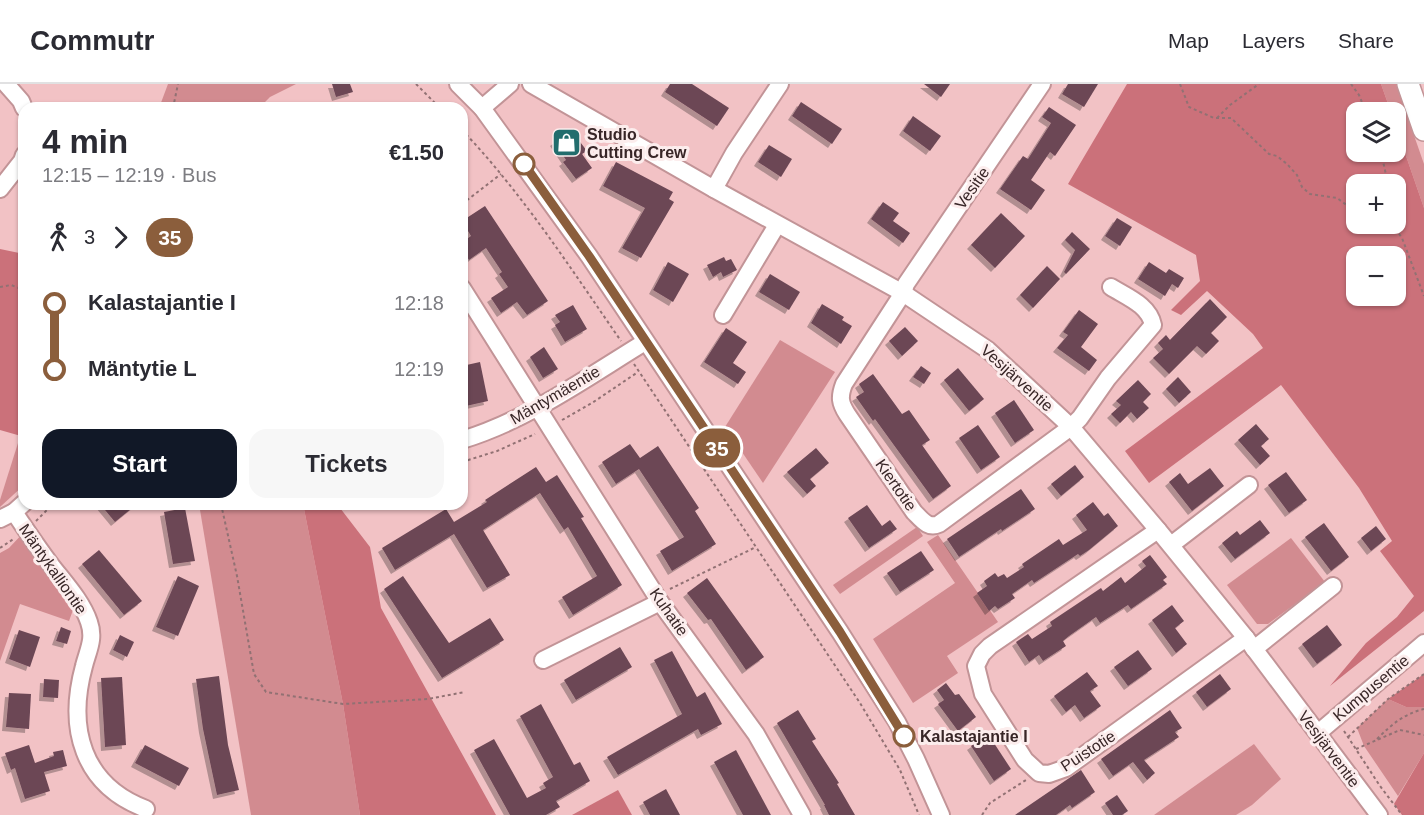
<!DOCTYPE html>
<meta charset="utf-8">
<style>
:root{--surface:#fff;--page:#f7f7f7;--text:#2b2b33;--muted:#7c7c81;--line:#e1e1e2;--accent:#111827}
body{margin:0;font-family:Helvetica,sans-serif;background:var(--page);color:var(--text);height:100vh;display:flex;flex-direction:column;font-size:22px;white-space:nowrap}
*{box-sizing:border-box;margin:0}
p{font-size:20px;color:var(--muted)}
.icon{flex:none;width:33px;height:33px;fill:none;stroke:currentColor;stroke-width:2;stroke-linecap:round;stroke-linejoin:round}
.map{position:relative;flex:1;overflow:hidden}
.panel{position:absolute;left:18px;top:18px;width:450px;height:408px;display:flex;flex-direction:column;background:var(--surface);border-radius:18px;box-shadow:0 2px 4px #0004}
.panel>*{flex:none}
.badge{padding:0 12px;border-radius:20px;font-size:21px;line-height:39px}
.buttons{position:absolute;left:1346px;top:18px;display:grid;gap:12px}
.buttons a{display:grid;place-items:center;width:60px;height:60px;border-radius:12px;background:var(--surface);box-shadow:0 2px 4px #0004;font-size:30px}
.map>.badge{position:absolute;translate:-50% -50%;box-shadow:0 0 0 3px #fff}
.legs{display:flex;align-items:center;gap:9px;height:66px;padding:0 24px;font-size:20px}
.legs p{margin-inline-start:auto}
.summary{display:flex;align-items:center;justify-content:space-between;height:102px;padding:0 24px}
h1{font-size:33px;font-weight:800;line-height:45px}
.cta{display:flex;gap:12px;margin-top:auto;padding:12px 24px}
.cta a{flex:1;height:69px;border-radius:18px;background:var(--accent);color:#fff;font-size:24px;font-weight:800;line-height:69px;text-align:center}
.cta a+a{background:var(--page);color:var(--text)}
ul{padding:0 24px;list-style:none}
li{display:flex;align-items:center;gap:21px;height:66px;font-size:22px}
li i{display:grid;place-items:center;width:9px;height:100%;margin:0 8px;background:currentColor}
li i::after{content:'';width:15px;height:15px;margin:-8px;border:4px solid;border-radius:50%;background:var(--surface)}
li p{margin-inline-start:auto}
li:first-child i{background:linear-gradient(#0000 50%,currentColor 0)}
li:last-child i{background:linear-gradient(currentColor 50%,#0000 0)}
header{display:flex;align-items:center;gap:36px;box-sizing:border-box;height:84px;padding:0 30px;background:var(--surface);border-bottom:2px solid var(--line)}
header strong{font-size:28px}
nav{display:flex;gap:33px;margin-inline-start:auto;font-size:21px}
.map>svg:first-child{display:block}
.green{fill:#d28b90}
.forest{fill:#cb717a;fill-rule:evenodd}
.building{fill:#6c4755;filter:url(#shadow)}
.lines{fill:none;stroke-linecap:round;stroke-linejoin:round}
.minor-casing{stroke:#c29497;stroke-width:20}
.major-casing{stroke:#c29497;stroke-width:24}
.path{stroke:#917173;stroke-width:2;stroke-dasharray:3 3;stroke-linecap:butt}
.minor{stroke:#fff;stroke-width:16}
.major{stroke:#fff;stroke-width:21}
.line-1-casing{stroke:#fff;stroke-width:14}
.line-1{stroke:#8b5e3c;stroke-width:9}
.stop-1-dot{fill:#fff;stroke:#8b5e3c;stroke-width:3}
.labels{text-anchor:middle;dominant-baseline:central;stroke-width:6;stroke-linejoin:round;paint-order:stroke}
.poi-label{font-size:16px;font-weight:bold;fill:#382627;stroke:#fceded;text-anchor:start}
.street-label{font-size:16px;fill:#382627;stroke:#fceded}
.stop-label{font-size:16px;font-weight:bold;fill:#382627;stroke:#fceded;text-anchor:start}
</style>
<header>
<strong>Commutr</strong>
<nav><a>Map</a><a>Layers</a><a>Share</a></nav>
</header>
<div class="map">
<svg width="1424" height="731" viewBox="0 0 1424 731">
<defs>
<filter id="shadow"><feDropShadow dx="-4" dy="4" stdDeviation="0" flood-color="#0004"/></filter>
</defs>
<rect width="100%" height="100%" fill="#f2c2c5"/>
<g class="green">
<polygon points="168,0 296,0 270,13 259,24 159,24"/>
<polygon points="1381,0 1396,0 1424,80 1424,124 1395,40 1395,28 1391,28"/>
<polygon points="780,256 835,288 763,399 725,343"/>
<polygon points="24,340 24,401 0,423 0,416"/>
<polygon points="199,420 303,420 343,620 360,731 251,731"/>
<polygon points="917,443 923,452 840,510 833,501"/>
<polygon points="26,446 77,515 69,537 20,520 0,577 0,469 9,464"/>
<polygon points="938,451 998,538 947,572 958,589 913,619 873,555 955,499 927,458"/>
<polygon points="1291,454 1325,498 1268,540 1257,540 1227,501"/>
<polygon points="1388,615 1406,623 1424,623 1424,669 1398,712 1364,662 1357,644"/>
<polygon points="1254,660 1281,695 1252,721 1236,731 1154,731"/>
</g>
<g class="forest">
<path d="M 1127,0 L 1381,0 L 1391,28 L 1356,28 L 1356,68 L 1395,68 L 1395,40 L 1424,124 L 1424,527 L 1330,602 L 1366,559 L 1397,533 L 1414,512 L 1380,467 L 1392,457 L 1359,404 L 1281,301 L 1149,399 L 1125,367 L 1263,264 L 1253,250 L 1207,207 L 1181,231 L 1171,226 L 1200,197 L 1196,171 L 1068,100 ZM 1356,100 L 1395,100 L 1395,140 L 1356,140 ZM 1395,172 L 1395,212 L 1356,212 L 1356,172 Z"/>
<polygon points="0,165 24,170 24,340 21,352 0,346"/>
<polygon points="303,420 337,420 370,463 381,524 496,731 360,731 343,620"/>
<polygon points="1424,590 1424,623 1406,623 1388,615"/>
<polygon points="1424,669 1424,731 1402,731 1394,720"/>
<polygon points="618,706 632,731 572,731"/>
</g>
<g class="building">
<polygon points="332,0 350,0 353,8 336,13"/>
<polygon points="670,0 692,0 729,24 717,42 665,8"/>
<polygon points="924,0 950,0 941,13"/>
<polygon points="1068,0 1098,0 1084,23 1062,10"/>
<polygon points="801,18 842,45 832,60 792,32"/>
<polygon points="1049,23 1076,41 1055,72 1050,68 1031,96 1045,106 1031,126 1000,105 1023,72 1028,75 1051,39 1042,33"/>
<polygon points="913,32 941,52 930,67 903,47"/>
<polygon points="571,46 587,67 582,70 592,84 576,95 563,78 566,76 554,58"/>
<polygon points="769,61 792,75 781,93 758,78"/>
<polygon points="616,78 673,108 669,115 674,118 641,174 622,164 645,124 603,102"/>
<polygon points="883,118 899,129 893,137 910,149 903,159 871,135"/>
<polygon points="485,122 548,217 527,231 517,218 501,229 491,214 508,203 499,190 502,188 486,164 469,176 462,165 462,158 471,152 462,137"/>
<polygon points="1001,129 1025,152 995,184 971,161"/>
<polygon points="1117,134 1132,143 1120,162 1105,152"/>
<polygon points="1072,148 1090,165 1066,190 1064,188 1075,166 1065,156"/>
<polygon points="724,173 726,177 731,175 737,186 723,193 721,188 713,193 707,181"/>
<polygon points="668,178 689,190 673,218 653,206"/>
<polygon points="1149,178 1166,189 1169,185 1184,194 1178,204 1172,200 1165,212 1138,195"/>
<polygon points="1047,182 1060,195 1033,224 1020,211"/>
<polygon points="770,190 800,208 789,226 759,208"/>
<polygon points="1210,215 1227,233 1211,249 1219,257 1206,270 1197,262 1169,290 1153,274 1163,265 1158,259 1166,251 1170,256"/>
<polygon points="822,220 844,233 842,236 852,242 841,260 811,239"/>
<polygon points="573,221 587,245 565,258 555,241 560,238 555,231"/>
<polygon points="1079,226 1098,240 1081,263 1097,276 1089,287 1057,264 1068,251 1063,248"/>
<polygon points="905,243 918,257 902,272 889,257"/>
<polygon points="726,244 747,258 733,279 746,288 738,300 704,278"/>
<polygon points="544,263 558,285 543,294 530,273"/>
<polygon points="480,278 488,317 466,322 462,304 462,282"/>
<polygon points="921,282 931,289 924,300 913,293"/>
<polygon points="958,284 984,315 969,327 944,296"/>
<polygon points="873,290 902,330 909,326 930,356 922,361 951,402 933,415 875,335 873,337 856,313 864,308 859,300"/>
<polygon points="1178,293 1191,308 1179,319 1166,305"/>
<polygon points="1138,296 1151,310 1143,318 1149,324 1137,335 1131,328 1120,339 1111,330 1121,321 1116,317"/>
<polygon points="1014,316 1034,346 1015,359 995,329"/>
<polygon points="1256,340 1269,355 1261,362 1270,372 1260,381 1238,356"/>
<polygon points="978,341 1000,373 981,386 959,354"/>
<polygon points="630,360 640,374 658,362 699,424 695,427 716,460 672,487 660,467 684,453 639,385 616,400 602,378"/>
<polygon points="816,364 829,379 810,395 816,402 807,410 787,388"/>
<polygon points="1075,381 1084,393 1061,412 1051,400"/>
<polygon points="536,383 546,398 557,391 584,433 581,434 622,501 573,531 562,513 597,492 568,443 564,446 540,409 483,446 510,491 487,504 454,450 395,486 382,464 446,425 454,438 487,418 485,416"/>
<polygon points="1210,384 1224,402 1192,427 1169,398 1180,389 1188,400"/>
<polygon points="1286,388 1307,416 1289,429 1268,401"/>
<polygon points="1021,405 1035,425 1002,447 1001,445 959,473 947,455"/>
<polygon points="1093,418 1104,432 1108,429 1118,442 1089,466 1080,472 1078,470 1034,499 1032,496 1012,510 1015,514 998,525 995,522 989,527 977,509 987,502 984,497 995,489 998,493 1004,490 1007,494 1024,483 1022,480 1059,455 1063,461 1087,446 1076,431"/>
<polygon points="100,420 137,420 115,438"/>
<polygon points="867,421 882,442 890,436 897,445 869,464 848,434"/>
<polygon points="185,424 195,477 173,480 164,428"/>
<polygon points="1260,436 1270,449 1235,475 1222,459 1237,447 1240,451"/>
<polygon points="1324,439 1349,473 1331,487 1305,453"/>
<polygon points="1376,442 1386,455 1371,467 1361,454"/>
<polygon points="99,466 142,517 124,531 82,480"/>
<polygon points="921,467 934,486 900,508 887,489"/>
<polygon points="1150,471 1167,493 1163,496 1167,500 1131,525 1128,521 1100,539 1096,533 1069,552 1063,557 1066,562 1043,577 1039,571 1029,578 1016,558 1028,550 1032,555 1052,542 1050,538 1101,504 1103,507 1121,493 1125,499 1146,482 1142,477"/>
<polygon points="178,492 199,502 178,552 156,543"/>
<polygon points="403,492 449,559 490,534 504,556 442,594 384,505"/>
<polygon points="707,494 764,573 746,586 711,535 708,536 687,509"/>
<polygon points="1172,521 1184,537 1175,544 1187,560 1176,569 1152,536"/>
<polygon points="1327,541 1342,561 1317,580 1302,560"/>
<polygon points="61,543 71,547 67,560 56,557"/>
<polygon points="19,546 40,553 30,583 9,575"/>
<polygon points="120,551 134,558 127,573 113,566"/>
<polygon points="620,563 632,583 576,616 564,596"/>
<polygon points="1138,566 1152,585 1128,602 1114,583"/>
<polygon points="672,567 697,613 705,608 722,640 701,651 698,645 618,691 607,673 682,630 654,576"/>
<polygon points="1087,588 1098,602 1090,607 1101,622 1084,634 1075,621 1066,628 1054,612"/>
<polygon points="1220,590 1231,605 1207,623 1196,608"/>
<polygon points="219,592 228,661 239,706 217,711 203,645 196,595"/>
<polygon points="122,593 126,661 105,663 101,594"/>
<polygon points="44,595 59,596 58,614 43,613"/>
<polygon points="946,599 955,611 959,610 976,633 958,647 938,620 944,616 937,606"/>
<polygon points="9,609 31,610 29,645 6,643"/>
<polygon points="541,620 574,681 580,678 590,697 556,717 560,723 546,731 510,731 474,666 494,655 527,714 546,704 543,699 553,693 520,632"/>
<polygon points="798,626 816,655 812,657 839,699 837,700 855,731 829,731 824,721 825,721 777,639"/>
<polygon points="1170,626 1182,644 1175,648 1179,653 1144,676 1155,689 1147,696 1133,678 1113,692 1101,675"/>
<polygon points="988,650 1011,685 994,697 971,662"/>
<polygon points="29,661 35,679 54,672 53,668 63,666 67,682 44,688 50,707 25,715 15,684 11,686 5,669"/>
<polygon points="145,661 189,684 179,702 135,679"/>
<polygon points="736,666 771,731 743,731 714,678"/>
<polygon points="1081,686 1095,708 1072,724 1070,721 1056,731 1015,731"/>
<polygon points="666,705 680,731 650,731 643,718"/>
<polygon points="1117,711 1128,727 1122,731 1113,731 1105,719"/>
</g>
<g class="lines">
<defs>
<g id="minor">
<polyline points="6,0 21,17 24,24"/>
<polyline points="458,0 482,24 589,172 840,548 897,638 916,675 941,731"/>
<polyline points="531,0 714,105 903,209 988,266 1071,343 1158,446 1246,554 1379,731"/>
<path d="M 1042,0 L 906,200 L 903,209 L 844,300 C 839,313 840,319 847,330 L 914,428 C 922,436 928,445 939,440 L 1071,343 L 1080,334 L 1108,294 L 1153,241 C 1149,221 1127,213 1111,203"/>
<polyline points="482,24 510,0"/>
<polyline points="0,105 22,77 24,71"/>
<polyline points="714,105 734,69 780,0"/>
<polyline points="462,204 660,518 756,650 802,731"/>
<polyline points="723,231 777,141"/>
<path d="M 462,356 C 528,336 586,294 645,258"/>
<path d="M 14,428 C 26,446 38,464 51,481 C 64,498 82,517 89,538 C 95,555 88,566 84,582 C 67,644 82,701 146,725"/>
<polyline points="0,435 14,428 24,419"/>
<polyline points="1158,446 990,562 982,570 976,582 983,610 1025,676 1039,689 1049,690 1066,684 1246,554"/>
<polyline points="1171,461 1249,401"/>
<polyline points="1254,565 1333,502"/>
<polyline points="543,576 660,518"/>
<polyline points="1318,649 1424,559"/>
</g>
<polyline id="major" points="1408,0 1424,46"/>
</defs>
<use href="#minor" class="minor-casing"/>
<use href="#major" class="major-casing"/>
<g class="path">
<polyline points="416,0 440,24"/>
<polyline points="1180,0 1189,23 1214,34 1231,34 1269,70 1277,72 1287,80 1297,91 1302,103 1310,110 1337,114 1356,128"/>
<polyline points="1351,0 1359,11 1366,28"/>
<polyline points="173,24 178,0"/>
<polyline points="1217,34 1230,21 1259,0"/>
<path d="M 462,46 C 523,110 571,185 621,257"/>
<polyline points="1381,68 1388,100"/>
<polyline points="462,120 501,90"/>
<polyline points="1392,140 1402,154 1424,212"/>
<polyline points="0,203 11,201 24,206"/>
<polyline points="634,280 860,619 900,686 919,731"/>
<polyline points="562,336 592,319 638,288"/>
<polyline points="462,378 497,367 535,350"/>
<polyline points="221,420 237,492 254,590 266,608 343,620 428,615 465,608"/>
<polyline points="36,437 53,420"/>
<polyline points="0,464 15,454"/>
<polyline points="670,505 756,463"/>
<polyline points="1344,647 1380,702 1402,731"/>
<polyline points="1348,653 1388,615 1424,590"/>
<path d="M 1377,655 C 1392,640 1404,630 1424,625"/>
<polyline points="1356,665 1400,646 1424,651"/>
<polyline points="982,731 990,719 1026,696"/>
</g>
<use href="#minor" class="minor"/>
<use href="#major" class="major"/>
</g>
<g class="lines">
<defs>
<polyline id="line-1" points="524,80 589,172 840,548 904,652"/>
</defs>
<use href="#line-1" class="line-1-casing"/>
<use href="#line-1" class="line-1"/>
</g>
<defs>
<symbol id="shop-square" viewBox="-11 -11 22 22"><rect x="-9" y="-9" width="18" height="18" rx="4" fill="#226d6d" stroke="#fceded"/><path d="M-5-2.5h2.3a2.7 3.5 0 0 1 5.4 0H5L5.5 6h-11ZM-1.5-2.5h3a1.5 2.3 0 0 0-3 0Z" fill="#fff"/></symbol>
</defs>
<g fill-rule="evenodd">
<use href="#shop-square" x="550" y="42" width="33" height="33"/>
</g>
<g class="stop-1-dot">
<circle cx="524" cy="80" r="10"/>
<circle cx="904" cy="652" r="10"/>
</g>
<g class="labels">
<g class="poi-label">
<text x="587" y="50">Studio<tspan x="587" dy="18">Cutting Crew</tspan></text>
</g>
<g class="street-label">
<text transform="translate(972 104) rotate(-55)">Vesitie</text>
<text transform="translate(1017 294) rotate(42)">Vesijärventie</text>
<text transform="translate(555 311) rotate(-30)">Mäntymäentie</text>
<text transform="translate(896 401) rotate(55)">Kiertotie</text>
<text transform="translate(53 485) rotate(55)">Mäntykalliontie</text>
<text transform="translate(669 528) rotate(55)">Kuhatie</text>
<text transform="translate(1371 604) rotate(-40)">Kumpusentie</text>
<text transform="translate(1329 665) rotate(53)">Vesijärventie</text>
<text transform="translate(1088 667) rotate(-33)">Puistotie</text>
</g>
<g class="stop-label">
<text x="920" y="652">Kalastajantie I</text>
</g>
</g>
</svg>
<div class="buttons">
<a><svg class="icon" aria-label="layers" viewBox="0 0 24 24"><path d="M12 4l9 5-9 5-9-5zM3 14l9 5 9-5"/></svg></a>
<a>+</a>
<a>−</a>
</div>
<b class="badge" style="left:717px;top:364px;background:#8b5e3c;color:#fff">35</b>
<section class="panel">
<div class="summary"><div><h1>4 min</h1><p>12:15 – 12:19 · Bus</p></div><b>€1.50</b></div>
<div class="legs"><svg class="icon" aria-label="walk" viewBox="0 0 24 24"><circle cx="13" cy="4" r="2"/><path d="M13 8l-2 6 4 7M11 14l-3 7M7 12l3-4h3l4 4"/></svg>3<svg class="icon" aria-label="forward" viewBox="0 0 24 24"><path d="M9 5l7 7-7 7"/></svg><b class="badge" style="background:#8b5e3c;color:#fff">35</b></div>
<ul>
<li><i style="color:#8b5e3c"></i><b>Kalastajantie I</b><p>12:18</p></li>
<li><i style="color:#8b5e3c"></i><b>Mäntytie L</b><p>12:19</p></li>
</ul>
<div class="cta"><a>Start</a><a>Tickets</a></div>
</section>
</div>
